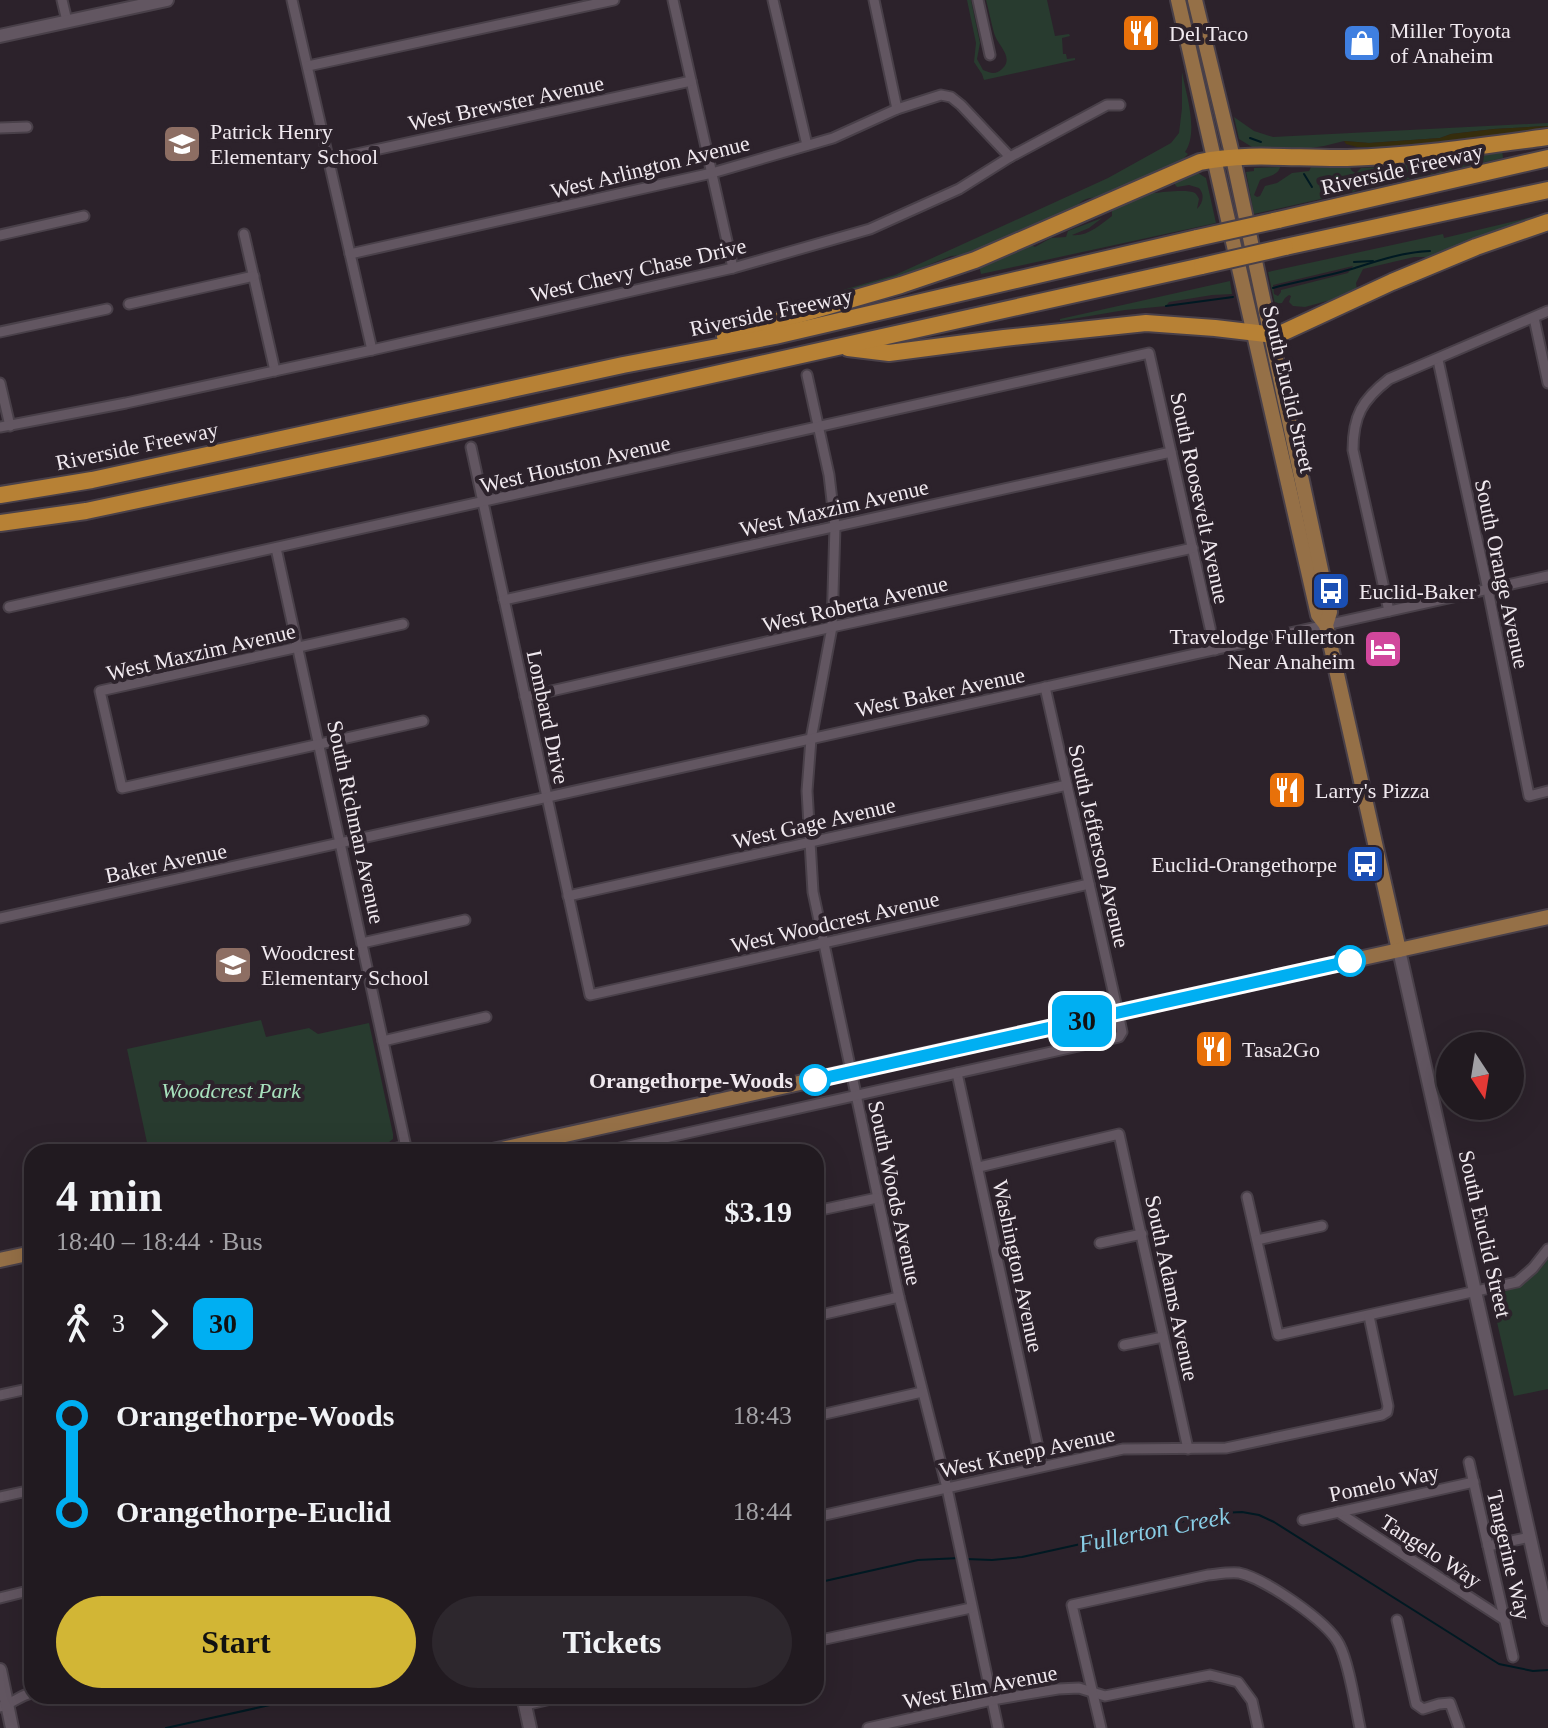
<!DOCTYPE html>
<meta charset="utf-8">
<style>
:root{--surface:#211a20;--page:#2d272d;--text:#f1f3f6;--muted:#a2a1a5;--line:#3e383e;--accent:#d2b635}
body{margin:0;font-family:"Times New Roman",serif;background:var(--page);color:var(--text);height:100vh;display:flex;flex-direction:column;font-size:30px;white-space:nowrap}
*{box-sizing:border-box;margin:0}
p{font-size:26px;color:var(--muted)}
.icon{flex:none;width:44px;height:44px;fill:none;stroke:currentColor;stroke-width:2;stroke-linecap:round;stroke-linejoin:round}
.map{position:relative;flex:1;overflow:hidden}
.details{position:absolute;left:24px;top:1144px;width:800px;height:560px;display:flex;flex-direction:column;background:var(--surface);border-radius:24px;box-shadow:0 8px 32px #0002,0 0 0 2px var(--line)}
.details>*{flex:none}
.badge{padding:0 16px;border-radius:12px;font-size:28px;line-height:52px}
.needle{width:52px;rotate:168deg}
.controls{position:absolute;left:1436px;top:1032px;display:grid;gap:16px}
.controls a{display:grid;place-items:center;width:88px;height:88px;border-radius:50%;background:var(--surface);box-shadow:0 8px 32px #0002,0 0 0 2px var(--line);font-size:40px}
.map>.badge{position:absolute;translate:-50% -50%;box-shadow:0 0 0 4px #fff}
.legs{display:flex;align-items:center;gap:12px;height:88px;padding:0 32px;font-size:26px}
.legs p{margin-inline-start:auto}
.summary{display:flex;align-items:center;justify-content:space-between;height:136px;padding:0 32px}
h1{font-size:44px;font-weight:700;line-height:60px}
.button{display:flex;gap:16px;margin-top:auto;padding:16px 32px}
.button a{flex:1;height:92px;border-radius:48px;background:var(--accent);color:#111;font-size:32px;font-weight:700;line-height:92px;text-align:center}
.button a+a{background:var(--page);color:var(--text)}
ul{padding:0 32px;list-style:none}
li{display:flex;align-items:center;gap:28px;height:96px;font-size:30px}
li i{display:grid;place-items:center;width:12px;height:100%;margin:0 10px;background:currentColor}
li i::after{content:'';width:20px;height:20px;margin:-10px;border:6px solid;border-radius:50%;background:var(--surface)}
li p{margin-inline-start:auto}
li:first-child i{background:linear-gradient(#0000 50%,currentColor 0)}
li:last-child i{background:linear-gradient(currentColor 50%,#0000 0)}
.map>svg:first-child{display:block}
.green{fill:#283b2f;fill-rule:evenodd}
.sand{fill:#352d0c}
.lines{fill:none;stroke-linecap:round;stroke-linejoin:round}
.stream{stroke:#001922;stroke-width:2}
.street-casing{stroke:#494049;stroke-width:13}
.secondary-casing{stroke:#494049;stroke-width:16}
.primary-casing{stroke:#494049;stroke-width:18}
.highway-casing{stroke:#494049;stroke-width:20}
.street{stroke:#625661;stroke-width:9}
.secondary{stroke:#625661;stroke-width:12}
.primary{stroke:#957047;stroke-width:14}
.highway{stroke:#b78135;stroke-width:16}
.highway-bridge-casing{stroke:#494049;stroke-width:20;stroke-linecap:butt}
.highway-bridge{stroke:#b78135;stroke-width:16}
.line-1-casing{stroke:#fff;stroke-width:18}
.line-1{stroke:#00aff2;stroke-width:12}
.stop-1-dot{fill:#fff;stroke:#00aff2;stroke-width:4}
.labels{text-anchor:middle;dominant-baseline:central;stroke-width:8;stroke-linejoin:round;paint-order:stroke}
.poi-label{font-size:22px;fill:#f0e9ef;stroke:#2c222b;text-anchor:start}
.street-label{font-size:22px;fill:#f0e9ef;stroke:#2c222b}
.stop-label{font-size:22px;font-weight:bold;fill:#f0e9ef;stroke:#2c222b;text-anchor:end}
.park-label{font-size:22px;font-style:italic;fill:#a7e1bd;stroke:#2c222b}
.water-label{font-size:24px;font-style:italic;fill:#89cee6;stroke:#2c222b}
</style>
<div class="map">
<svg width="1548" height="1728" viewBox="0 0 1548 1728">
<rect width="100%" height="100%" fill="#2c222b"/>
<g class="green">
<path d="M 967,0 L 971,0 L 980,43 L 977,59 L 983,70 C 990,73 996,75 1002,69 C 1015,57 997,45 994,33 C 991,22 989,11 986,0 L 1047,0 L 1055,36 L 1069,34 L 1070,36 L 1062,38 L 1063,54 L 1066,54 L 1067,59 L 1075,58 L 1075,60 L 984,80 L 982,74 L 974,62 L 976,43 Z"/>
<path d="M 1182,72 C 1186,94 1199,132 1185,152 L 1188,154 L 1180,162 L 1102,197 C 1090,198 1083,197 1076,208 L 967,255 L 951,256 L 883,283 L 847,291 L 843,290 L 895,275 L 1108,178 L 1171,143 L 1179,133 L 1182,108 Z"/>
<polygon points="1234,117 1254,131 1273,137 1548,123 1548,126 1494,129 1451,134 1440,138 1369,143 1344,141 1324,146 1290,151 1252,151 1252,147 1239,139"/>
<path d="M 1502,150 L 1503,158 L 1254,214 L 1246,172 L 1254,171 L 1254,168 L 1280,167 C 1278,176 1267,176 1260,180 L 1254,195 L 1257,197 L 1260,196 L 1265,186 L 1277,183 L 1292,173 L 1309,171 L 1312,165 L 1348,164 L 1352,171 L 1356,173 L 1361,168 L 1380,167 L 1382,171 L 1390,165 L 1410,165 L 1415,160 Z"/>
<path d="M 1197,170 L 1198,173 L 1206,178 L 1216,223 L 981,274 L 979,265 L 1029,244 L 1035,247 L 1051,238 L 1066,237 L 1068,231 L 1102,218 L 1089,228 L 1072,235 C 1087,237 1100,225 1112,216 L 1112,208 L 1151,191 L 1155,193 C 1163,192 1188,189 1195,193 C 1197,195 1198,197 1199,199 L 1197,209 C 1203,203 1205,195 1199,188 L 1189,185 L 1177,187 L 1172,181 Z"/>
<path d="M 1536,216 L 1537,219 L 1436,257 L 1414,257 L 1363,269 L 1356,283 L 1357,291 L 1329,303 L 1327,301 L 1305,307 L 1293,306 L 1289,302 L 1291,296 L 1289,295 L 1285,298 L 1282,303 L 1275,304 L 1268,272 L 1443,234 L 1444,238 ZM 1353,266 L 1348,273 L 1281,290 L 1281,292 L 1278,296 L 1274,294 L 1273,285 Z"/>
<polygon points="1230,281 1232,294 1212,295 1169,302 1166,306 1125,310 1060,321 1060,319"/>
<polygon points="261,1020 266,1037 309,1028 318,1034 369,1023 393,1134 393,1139 389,1142 391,1152 149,1152 127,1049"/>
<path d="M 1548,1259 L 1548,1389 L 1514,1396 L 1491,1296 C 1517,1288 1532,1282 1548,1259 Z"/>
</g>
<polygon class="sand" points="1548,126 1548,132 1383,147 1357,147 1346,144 1344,141 1369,143 1440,138 1451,134 1494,129"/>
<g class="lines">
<g class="stream">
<polyline points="1250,138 1261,142"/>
<polyline points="1304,174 1312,187"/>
<polyline points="1354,262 1373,261"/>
<path d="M 1273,288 C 1300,281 1328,276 1355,268 C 1380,260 1404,252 1430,251"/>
<polyline points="1166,306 1233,297"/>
<polyline points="966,1559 992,1560 1022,1557 1221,1513 1242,1512 1259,1515 1274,1522 1499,1664 1533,1671 1548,1670"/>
<polyline points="816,1583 918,1560 960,1558"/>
<polyline points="166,1728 311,1696"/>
</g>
<defs>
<g id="street">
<polyline points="62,0 67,21"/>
<polyline points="292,0 372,350"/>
<polyline points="673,0 733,268"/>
<polyline points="773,0 807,145"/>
<polyline points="874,0 897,109"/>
<polyline points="978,0 990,55"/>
<polyline points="308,66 614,0"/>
<polyline points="0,128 27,127"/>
<polyline points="329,160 691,81"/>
<polyline points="244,234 275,371"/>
<polyline points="0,235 84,216"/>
<polyline points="350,254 712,173 833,138 897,109 941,95 951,97 961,105 1010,157"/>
<polyline points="129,304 254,276"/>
<polyline points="1534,318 1548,383"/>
<polyline points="0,332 107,309"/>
<polyline points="1438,360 1488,590 1529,796 1548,791"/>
<polyline points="807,375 829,475 835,526 832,627 811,739 807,791 813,892 899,1297 947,1488 998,1728"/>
<polyline points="0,383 10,426"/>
<polyline points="0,427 126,403 372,350 733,268 870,229 959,189 1010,157 1107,105 1120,105"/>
<polyline points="471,447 590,995 1089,884"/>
<polyline points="276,548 407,1152"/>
<polyline points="504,600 1171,452"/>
<polyline points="9,607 1149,353 1215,650"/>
<path d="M 1389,611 L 1353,450 C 1353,416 1362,400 1389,379 L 1548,311"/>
<polyline points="403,624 100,691 122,788 423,721"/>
<polyline points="525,697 832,627 1193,548"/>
<polyline points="568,896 1067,785"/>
<polyline points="0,918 1548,576"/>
<polyline points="362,943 465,920"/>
<polyline points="383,1041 486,1017"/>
<polyline points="957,1073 1042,1466"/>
<polyline points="380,1152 406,1146"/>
<polyline points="602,1152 1119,1037 1122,1032 1118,1013 1045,687"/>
<polyline points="979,1167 1119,1134 1188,1449"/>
<polyline points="1247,1197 1278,1335 1517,1282 1533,1268 1548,1249"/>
<polyline points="816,1211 877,1198"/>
<polyline points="1257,1240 1322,1226"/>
<polyline points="1100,1243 1142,1234"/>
<polyline points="816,1316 899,1297"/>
<polyline points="1124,1345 1163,1337"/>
<polyline points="0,1395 32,1388"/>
<polyline points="816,1416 922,1392"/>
<polyline points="1469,1462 1513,1657"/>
<polyline points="0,1497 32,1490"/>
<polyline points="1338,1512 1505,1620"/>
<polyline points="816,1517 1123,1449 1226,1448 1382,1415 1387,1412 1388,1406 1369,1316"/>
<polyline points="1303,1520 1474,1482"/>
<polyline points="1488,1546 1530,1537"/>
<polyline points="0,1598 32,1590"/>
<polyline points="1397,1620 1416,1704 1423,1709 1439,1704 1450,1703 1459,1728"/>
<polyline points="816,1641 971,1608"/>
<polyline points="525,1705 564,1696"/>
<path d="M 0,1707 C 12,1704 20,1695 32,1693"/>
<polyline points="868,1728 992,1700 1058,1689 1079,1688 1105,1696 1210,1675 1238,1682 1252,1701 1258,1728"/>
<path d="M 1101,1728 L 1072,1605 L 1208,1575 C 1218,1574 1229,1572 1239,1573 C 1264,1578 1327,1621 1339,1644 C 1349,1663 1355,1705 1360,1728"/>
</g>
<g id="secondary">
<polyline points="0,36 167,0"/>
<polyline points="1399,950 1548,1619"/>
<polyline points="0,1670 12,1728"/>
<polyline points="523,1696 530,1728"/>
</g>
<g id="primary">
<polyline points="1178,0 1318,615 1326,625"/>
<polyline points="1195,0 1233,158 1330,612 1326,625 1399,950"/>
<polyline points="488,1152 1548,917"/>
<polyline points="0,1260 32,1253"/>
</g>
<g id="highway">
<polyline points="1278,220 1548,158"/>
<polyline points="1285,247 1548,190"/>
<path d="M 725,336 L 901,285 L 975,260 L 1200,162 C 1248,152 1298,159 1347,158 C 1414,156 1482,146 1548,137"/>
<polyline points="848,348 889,353 1004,338 1146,323 1215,328 1266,334 1282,333 1392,282 1476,247 1548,222"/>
<polyline points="0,495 92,480 623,365 775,336 1197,238"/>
<polyline points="0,523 86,511 378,449 1202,266"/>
</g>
</defs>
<use href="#street" class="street-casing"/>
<use href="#secondary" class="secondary-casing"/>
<use href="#primary" class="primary-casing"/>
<use href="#highway" class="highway-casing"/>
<use href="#street" class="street"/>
<use href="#secondary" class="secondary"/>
<use href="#primary" class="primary"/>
<use href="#highway" class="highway"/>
<defs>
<g id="highway-bridge">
<polyline points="1197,238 1278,220"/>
<polyline points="1202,266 1285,247"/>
</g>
</defs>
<use href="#highway-bridge" class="highway-bridge-casing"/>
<use href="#highway-bridge" class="highway-bridge"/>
</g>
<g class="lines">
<defs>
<polyline id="line-1" points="815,1080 1350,961"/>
</defs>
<use href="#line-1" class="line-1-casing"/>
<use href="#line-1" class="line-1"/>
</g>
<defs>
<symbol id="restaurant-square" viewBox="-11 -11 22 22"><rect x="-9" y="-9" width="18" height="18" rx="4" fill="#e8710a" stroke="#2c222b"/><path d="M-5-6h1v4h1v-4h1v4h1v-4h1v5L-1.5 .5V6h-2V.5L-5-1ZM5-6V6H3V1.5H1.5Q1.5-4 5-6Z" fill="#fff"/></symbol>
<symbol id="shop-square" viewBox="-11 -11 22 22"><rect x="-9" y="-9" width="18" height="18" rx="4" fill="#3f7fe0" stroke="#2c222b"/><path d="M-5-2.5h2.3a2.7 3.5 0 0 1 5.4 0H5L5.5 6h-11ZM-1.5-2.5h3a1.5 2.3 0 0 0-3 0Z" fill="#fff"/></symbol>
<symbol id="school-square" viewBox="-11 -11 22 22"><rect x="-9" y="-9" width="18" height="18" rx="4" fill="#8d6e63" stroke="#2c222b"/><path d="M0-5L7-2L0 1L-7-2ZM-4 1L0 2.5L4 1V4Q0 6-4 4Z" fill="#fff"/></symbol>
<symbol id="bus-square" viewBox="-11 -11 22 22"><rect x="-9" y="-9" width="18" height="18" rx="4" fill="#1a4fb4" stroke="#2c222b"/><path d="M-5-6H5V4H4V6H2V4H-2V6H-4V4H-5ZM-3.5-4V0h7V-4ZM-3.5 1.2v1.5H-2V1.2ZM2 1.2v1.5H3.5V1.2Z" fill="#fff"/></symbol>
<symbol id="hotel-square" viewBox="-11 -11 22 22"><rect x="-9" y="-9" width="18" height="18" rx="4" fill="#d1479c" stroke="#2c222b"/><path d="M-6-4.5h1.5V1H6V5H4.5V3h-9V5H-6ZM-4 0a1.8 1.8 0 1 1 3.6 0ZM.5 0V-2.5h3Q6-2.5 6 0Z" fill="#fff"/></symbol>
</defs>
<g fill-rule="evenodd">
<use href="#restaurant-square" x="1119" y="11" width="44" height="44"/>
<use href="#shop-square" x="1340" y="21" width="44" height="44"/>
<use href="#school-square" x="160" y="122" width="44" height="44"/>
<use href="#bus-square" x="1309" y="569" width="44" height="44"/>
<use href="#hotel-square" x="1361" y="627" width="44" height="44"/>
<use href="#restaurant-square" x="1265" y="768" width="44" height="44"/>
<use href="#bus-square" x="1343" y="842" width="44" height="44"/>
<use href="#school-square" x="211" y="943" width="44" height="44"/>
<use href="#restaurant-square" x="1192" y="1027" width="44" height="44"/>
</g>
<g class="stop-1-dot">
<circle cx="1350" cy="961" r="14"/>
<circle cx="815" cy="1080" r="14"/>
</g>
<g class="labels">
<g class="poi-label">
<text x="1390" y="30">Miller Toyota<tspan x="1390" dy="25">of Anaheim</tspan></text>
<text x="1169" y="33">Del Taco</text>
<text x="210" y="131">Patrick Henry<tspan x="210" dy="25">Elementary School</tspan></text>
<text x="1359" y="591">Euclid-Baker</text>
<text x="1355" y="636" text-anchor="end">Travelodge Fullerton<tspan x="1355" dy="25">Near Anaheim</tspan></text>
<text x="1315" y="790">Larry's Pizza</text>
<text x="1337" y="864" text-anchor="end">Euclid-Orangethorpe</text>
<text x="261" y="952">Woodcrest<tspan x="261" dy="25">Elementary School</tspan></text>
<text x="1242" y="1049">Tasa2Go</text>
</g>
<g class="street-label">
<text transform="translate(506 103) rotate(-12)">West Brewster Avenue</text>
<text transform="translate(650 167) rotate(-14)">West Arlington Avenue</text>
<text transform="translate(1402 169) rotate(-13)">Riverside Freeway</text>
<text transform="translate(638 270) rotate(-13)">West Chevy Chase Drive</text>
<text transform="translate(771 312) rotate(-12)">Riverside Freeway</text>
<text transform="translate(1289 389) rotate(77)">South Euclid Street</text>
<text transform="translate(137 446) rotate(-12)">Riverside Freeway</text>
<text transform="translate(575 464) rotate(-13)">West Houston Avenue</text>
<text transform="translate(1200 498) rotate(78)">South Roosevelt Avenue</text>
<text transform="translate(834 508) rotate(-13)">West Maxzim Avenue</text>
<text transform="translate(1502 574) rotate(78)">South Orange Avenue</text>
<text transform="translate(855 604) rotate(-13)">West Roberta Avenue</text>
<text transform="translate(201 652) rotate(-13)">West Maxzim Avenue</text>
<text transform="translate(940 692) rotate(-12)">West Baker Avenue</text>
<text transform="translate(548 717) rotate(78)">Lombard Drive</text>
<text transform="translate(356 822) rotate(78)">South Richman Avenue</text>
<text transform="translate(814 823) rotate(-13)">West Gage Avenue</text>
<text transform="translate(1099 846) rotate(77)">South Jefferson Avenue</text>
<text transform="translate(166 863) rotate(-12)">Baker Avenue</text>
<text transform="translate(835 922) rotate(-13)">West Woodcrest Avenue</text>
<text transform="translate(895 1193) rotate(78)">South Woods Avenue</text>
<text transform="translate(1485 1234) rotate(77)">South Euclid Street</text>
<text transform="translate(1018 1266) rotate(78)">Washington Avenue</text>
<text transform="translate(1172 1288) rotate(78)">South Adams Avenue</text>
<text transform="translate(1027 1452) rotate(-12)">West Knepp Avenue</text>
<text transform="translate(1384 1483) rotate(-12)">Pomelo Way</text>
<text transform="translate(1431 1551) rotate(33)">Tangelo Way</text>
<text transform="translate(1509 1555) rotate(77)">Tangerine Way</text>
<text transform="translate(980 1687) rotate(-11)">West Elm Avenue</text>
</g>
<g class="stop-label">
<text x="793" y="1080">Orangethorpe-Woods</text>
</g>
<g class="park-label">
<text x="231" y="1090">Woodcrest Park</text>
</g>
<g class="water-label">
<text transform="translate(1154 1530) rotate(-11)">Fullerton Creek</text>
</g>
</g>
</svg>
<div class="controls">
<a><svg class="needle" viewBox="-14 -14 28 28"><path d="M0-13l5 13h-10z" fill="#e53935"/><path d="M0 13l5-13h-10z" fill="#a2a1a5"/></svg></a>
</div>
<b class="badge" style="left:1082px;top:1021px;background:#00aff2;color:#111">30</b>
<section class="details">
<div class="summary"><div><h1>4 min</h1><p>18:40 – 18:44 · Bus</p></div><b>$3.19</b></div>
<div class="legs"><svg class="icon" aria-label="walk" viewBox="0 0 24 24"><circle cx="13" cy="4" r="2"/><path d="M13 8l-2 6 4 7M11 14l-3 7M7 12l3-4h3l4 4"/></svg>3<svg class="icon" aria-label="forward" viewBox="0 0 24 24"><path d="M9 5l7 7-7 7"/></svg><b class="badge" style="background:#00aff2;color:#111">30</b></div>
<ul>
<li><i style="color:#00aff2"></i><b>Orangethorpe-Woods</b><p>18:43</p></li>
<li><i style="color:#00aff2"></i><b>Orangethorpe-Euclid</b><p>18:44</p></li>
</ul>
<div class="button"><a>Start</a><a>Tickets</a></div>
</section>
</div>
